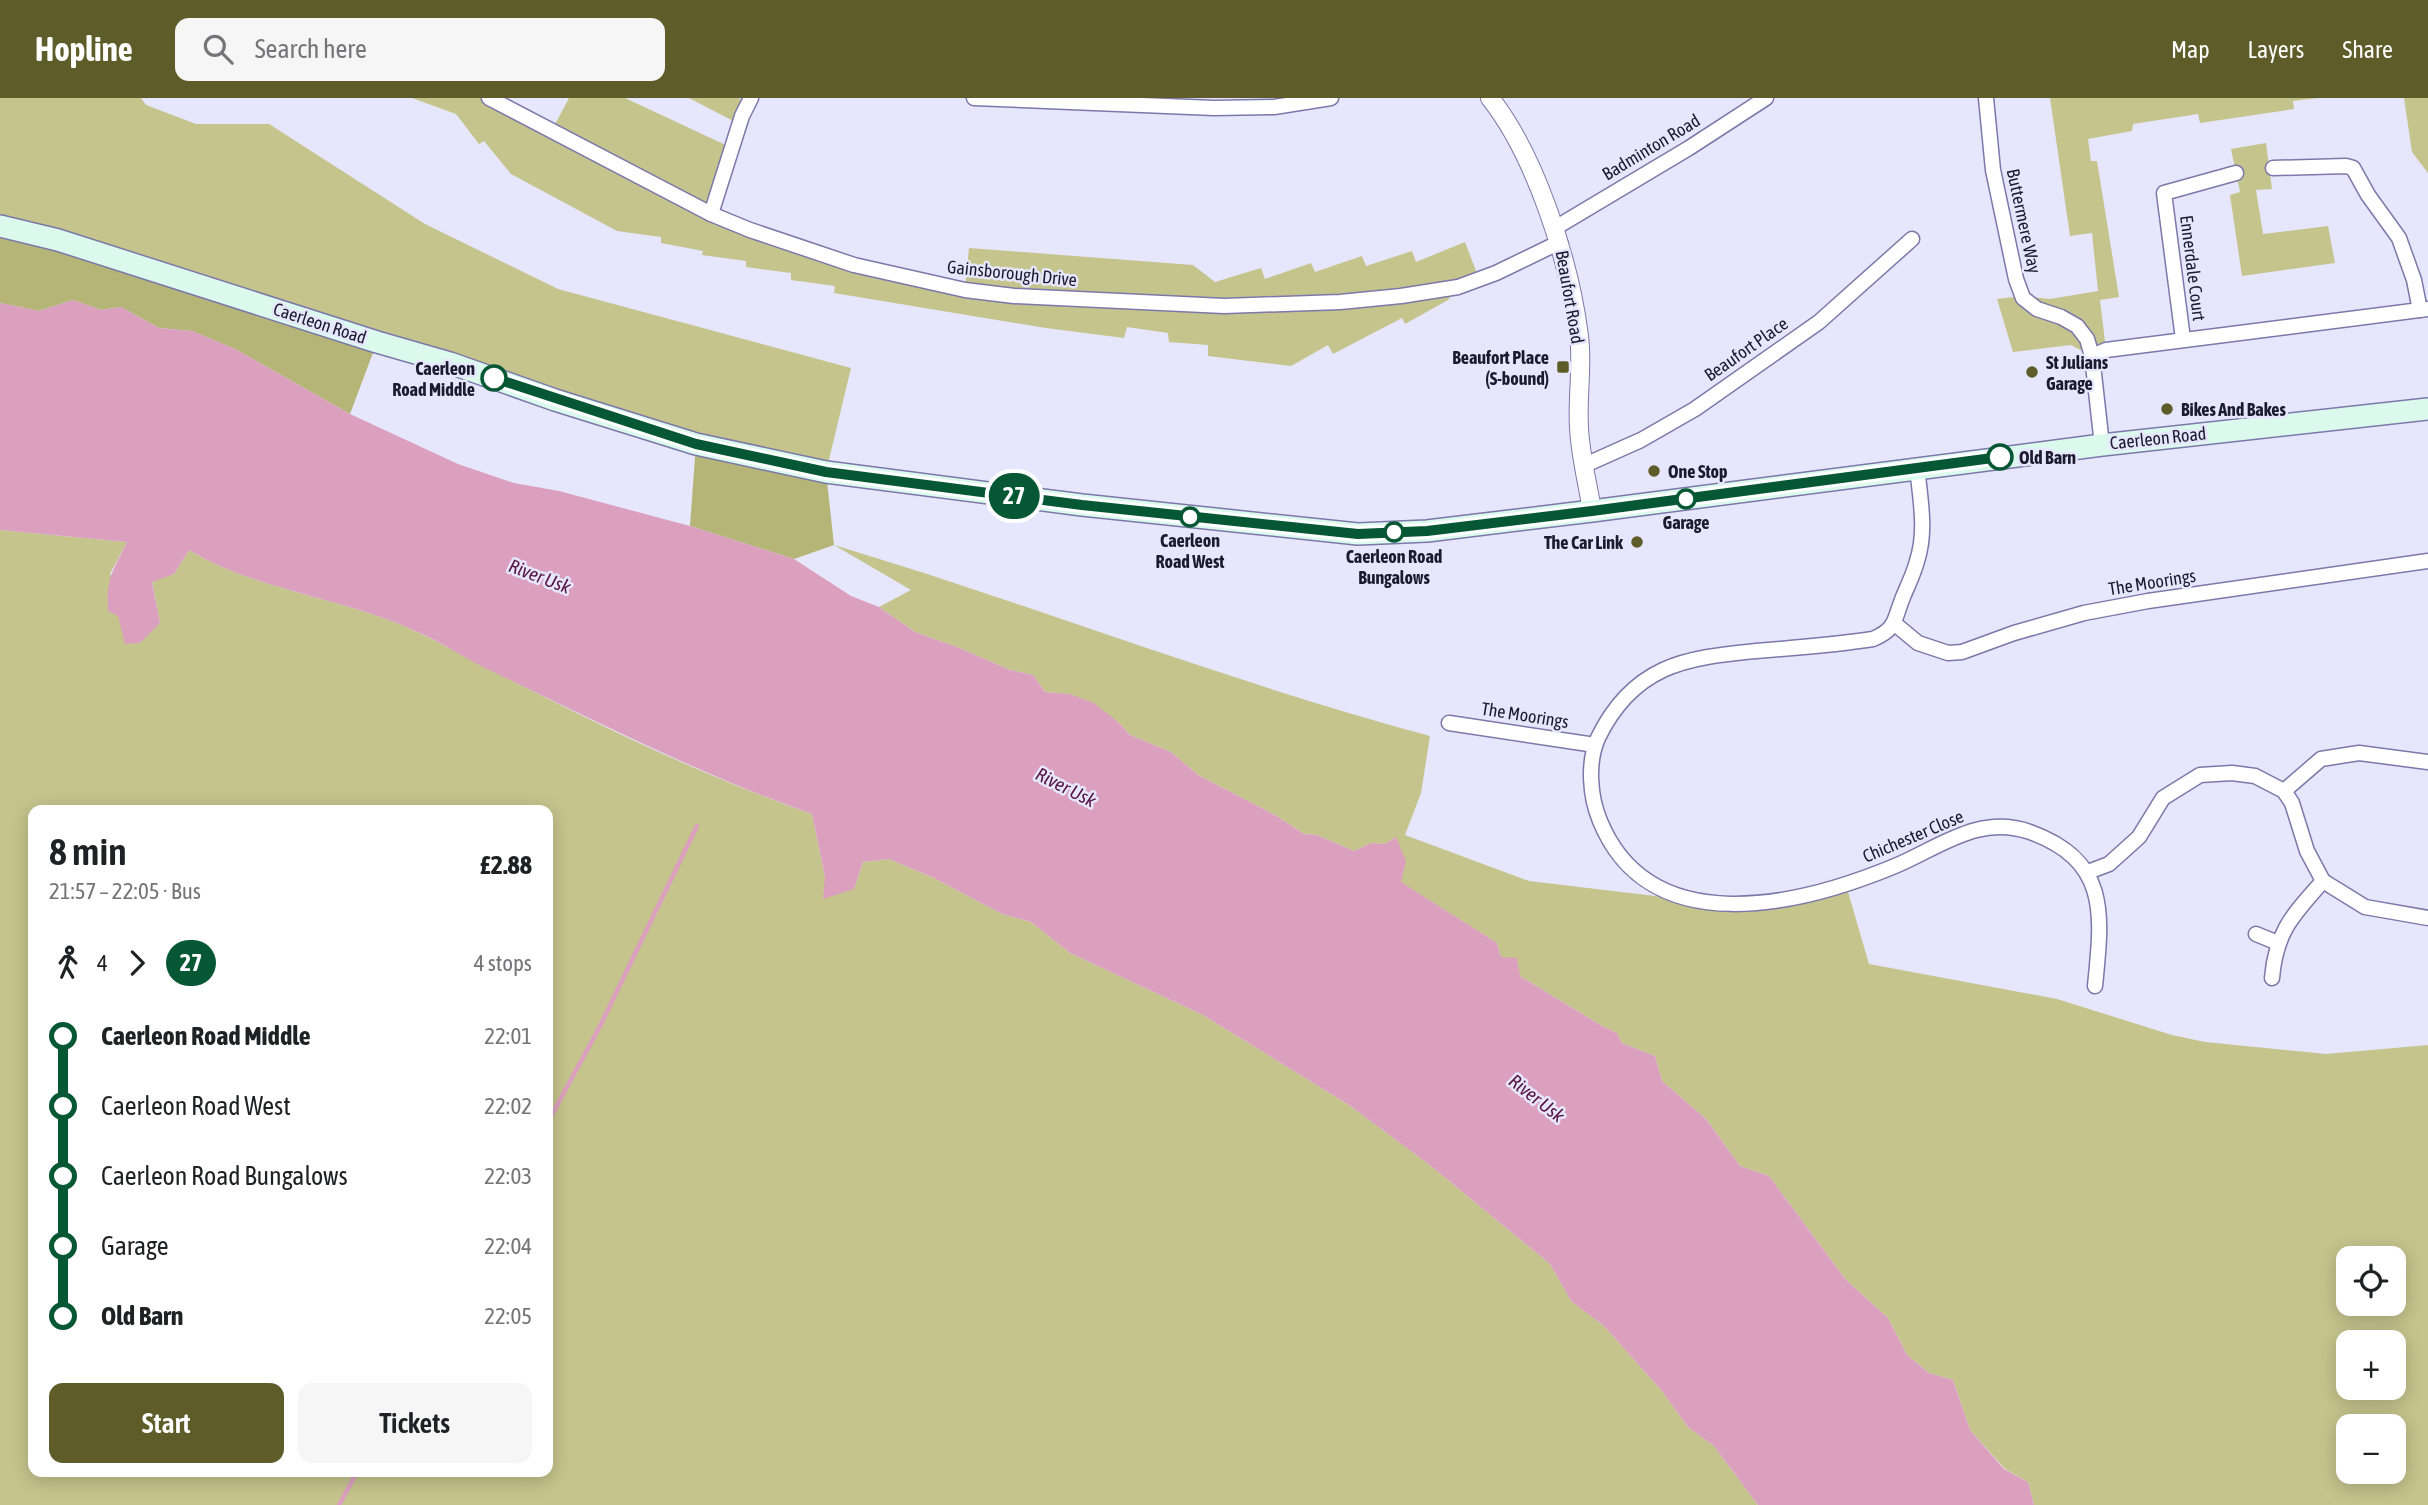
<!DOCTYPE html>
<meta charset="utf-8">
<style>
:root{--surface:#fff;--page:#f6f6f6;--text:#202124;--muted:#757577;--accent:#5e5c29}
body{margin:0;font-family:"Asap Condensed",sans-serif;background:var(--page);color:var(--text);height:100vh;display:flex;flex-direction:column;font-size:26px;white-space:nowrap}
*{box-sizing:border-box;margin:0}
p{font-size:23px;color:var(--muted)}
.icon{flex:none;width:38px;height:38px;fill:none;stroke:currentColor;stroke-width:2;stroke-linecap:round;stroke-linejoin:round}
.map{position:relative;flex:1;overflow:hidden}
.side{position:absolute;left:28px;top:707px;width:525px;height:672px;display:flex;flex-direction:column;background:var(--surface);border-radius:14px;box-shadow:0 4px 18px #0003}
.side>*{flex:none}
.badge{padding:0 14px;border-radius:23px;font-size:24px;line-height:46px}
.fabs{position:absolute;left:2336px;top:1148px;display:grid;gap:14px}
.fabs a{display:grid;place-items:center;width:70px;height:70px;border-radius:14px;background:var(--surface);box-shadow:0 4px 18px #0003;font-size:35px}
.map>.badge{position:absolute;translate:-50% -50%;box-shadow:0 0 0 4px #fff}
.legs{display:flex;align-items:center;gap:10px;height:77px;padding:0 21px;font-size:23px}
.legs p{margin-inline-start:auto}
.headline{display:flex;align-items:center;justify-content:space-between;height:119px;padding:0 21px}
h1{font-size:38px;font-weight:600;line-height:52px}
.primary-button{display:flex;gap:14px;margin-top:auto;padding:14px 21px}
.primary-button a{flex:1;height:80px;border-radius:14px;background:var(--accent);color:#fff;font-size:28px;font-weight:600;line-height:80px;text-align:center}
.primary-button a+a{background:var(--page);color:var(--text)}
ul{padding:0 21px;list-style:none}
li{display:flex;align-items:center;gap:24px;height:70px;font-size:26px}
li i{display:grid;place-items:center;width:10px;height:100%;margin:0 9px;background:currentColor}
li i::after{content:'';width:18px;height:18px;margin:-9px;border:5px solid;border-radius:50%;background:var(--surface)}
li p{margin-inline-start:auto}
li:first-child i{background:linear-gradient(#0000 50%,currentColor 0)}
li:last-child i{background:linear-gradient(currentColor 50%,#0000 0)}
header{display:flex;align-items:center;gap:42px;box-sizing:border-box;height:98px;padding:0 35px;background:var(--accent);color:#fff}
header strong{font-size:33px}
nav{display:flex;gap:38px;margin-inline-start:auto;font-size:24px}
.search{width:490px;height:63px;background:var(--page);display:flex;align-items:center;gap:18px;box-sizing:border-box;padding:0 24px;border-radius:14px;color:var(--muted);font-size:26px}
.map>svg:first-child{display:block}
.green{fill:#c5c48d;fill-rule:evenodd}
.forest{fill:#b6b578}
.water{fill:#dca0bf}
.lines{fill:none;stroke-linecap:round;stroke-linejoin:round}
.stream{stroke:#dca0bf;stroke-width:4.5}
.minor-casing{stroke:#7c78a9;stroke-width:17}
.tertiary-casing{stroke:#7c78a9;stroke-width:20}
.secondary-casing{stroke:#7c78a9;stroke-width:24}
.minor{stroke:#fff;stroke-width:14}
.tertiary{stroke:#fff;stroke-width:18}
.secondary{stroke:#dcf9ee;stroke-width:21}
.line-1-casing{stroke:#fff;stroke-width:16}
.line-1{stroke:#065834;stroke-width:10}
.poi-dot{fill:#5e5c29;stroke:#e6e6fc;stroke-width:2.5}
.stop-1-dot{fill:#fff;stroke:#065834;stroke-width:3.5}
.labels{text-anchor:middle;dominant-baseline:central;stroke-width:5;stroke-linejoin:round;paint-order:stroke}
.street-label{font-size:18px;fill:#1c1a2d;stroke:#e6e6fc}
.poi-label{font-size:18px;font-weight:bold;fill:#1c1a2d;stroke:#e6e6fc;text-anchor:start}
.stop-label{font-size:18px;font-weight:bold;fill:#1c1a2d;stroke:#e6e6fc}
.water-label{font-size:19px;font-style:italic;fill:#58133e;stroke:#e6e6fc}
</style>
<header>
<strong>Hopline</strong>
<div class="search"><svg class="icon" aria-label="search" viewBox="0 0 24 24"><circle cx="10" cy="10" r="6"/><path d="M15 15l6 6"/></svg>Search here</div>
<nav><a>Map</a><a>Layers</a><a>Share</a></nav>
</header>
<div class="map">
<svg width="2428" height="1407" viewBox="0 0 2428 1407">
<rect width="100%" height="100%" fill="#e6e6fc"/>
<g class="green">
<polygon points="0,0 141,0 146,7 196,26 269,26 425,126 558,191 851,270 826,374 0,128"/>
<polygon points="412,0 489,0 552,32 569,0 625,0 732,50 711,115 750,132 965,191 969,150 1193,167 1215,184 1261,170 1265,181 1311,165 1315,174 1362,158 1366,168 1412,153 1416,164 1465,144 1479,181 1458,189 1448,202 1405,226 1402,220 1333,256 1328,247 1291,268 1208,258 1208,247 1169,244 1168,235 1127,229 1124,240 1046,230 834,195 835,188 791,182 791,175 746,169 746,163 702,157 703,153 661,145 661,139 617,133 511,76 484,43 479,46 456,16"/>
<polygon points="689,0 738,0 748,5 739,26"/>
<polygon points="2050,0 2318,0 2293,3 2294,11 2200,25 2198,16 2133,26 2132,33 2088,41 2091,63 2097,63 2119,199 2100,202 2106,252 2092,258 2071,247 2013,254 1997,201 2022,198 2050,201 2098,193 2092,135 2070,138"/>
<polygon points="2404,0 2428,0 2428,75 2412,54"/>
<polygon points="2266,45 2272,91 2256,92 2263,136 2328,128 2335,165 2242,178 2230,97 2240,94 2231,51"/>
<path d="M 0,432 L 127,444 L 110,476 L 160,525 L 152,483 L 174,476 L 189,452 C 258,493 340,499 413,532 C 436,542 457,555 479,566 C 587,621 697,676 812,716 L 825,779 L 854,791 L 863,764 L 889,761 L 934,780 L 1002,816 L 1031,824 L 1070,855 L 1203,917 L 1349,1007 L 1431,1068 L 1550,1166 L 1571,1203 L 1604,1228 L 1662,1293 L 1688,1329 L 1714,1348 L 1758,1407 L 0,1407 ZM 33,712 L 548,712 L 548,1374 L 33,1374 Z"/>
<path d="M 834,447 C 1034,507 1228,584 1430,638 L 1421,695 L 1405,737 L 1529,783 L 1689,802 L 1752,806 L 1846,787 L 1869,866 L 2057,901 L 2172,937 L 2205,944 L 2326,956 L 2428,947 L 2428,1407 L 2034,1407 L 2028,1384 L 2005,1371 L 1970,1332 L 1953,1282 L 1929,1275 L 1907,1257 L 1888,1220 L 1846,1182 L 1769,1078 L 1740,1068 L 1706,1021 L 1662,983 L 1655,958 L 1622,945 L 1617,935 L 1602,928 L 1520,878 L 1501,859 L 1497,845 L 1400,784 L 1396,739 L 1385,746 L 1372,745 L 1354,753 L 1317,737 L 1304,736 L 1275,717 L 1198,677 L 1171,654 L 1130,637 L 1118,624 L 1070,596 L 1045,594 L 1033,577 L 1010,572 L 957,549 L 915,534 L 879,509 L 911,492 ZM 2348,1160 L 2394,1160 L 2394,1206 L 2348,1206 ZM 2348,1244 L 2394,1244 L 2394,1290 L 2348,1290 ZM 2348,1328 L 2394,1328 L 2394,1374 L 2348,1374 Z"/>
</g>
<g class="forest">
<polygon points="0,128 377,244 350,316 235,251 192,233 159,230 121,209 101,212 73,202 39,213 0,205"/>
<polygon points="696,346 826,374 834,447 794,461 690,428"/>
</g>
<path class="water" d="M 73,202 L 101,212 L 121,209 L 159,230 L 192,233 L 235,251 L 350,316 L 458,366 L 514,385 L 559,393 L 690,428 L 794,461 L 851,498 L 879,509 L 915,534 L 957,549 L 1010,572 L 1033,577 L 1045,594 L 1070,596 L 1094,605 L 1118,624 L 1130,637 L 1171,654 L 1198,677 L 1275,717 L 1304,736 L 1317,737 L 1354,753 L 1372,745 L 1385,746 L 1396,739 L 1406,763 L 1401,784 L 1497,845 L 1501,859 L 1517,860 L 1520,878 L 1602,928 L 1617,935 L 1622,945 L 1655,958 L 1662,983 L 1706,1021 L 1740,1068 L 1769,1078 L 1846,1182 L 1888,1220 L 1907,1257 L 1929,1275 L 1953,1282 L 1970,1332 L 2004,1371 L 2028,1384 L 2034,1407 L 1758,1407 L 1714,1348 L 1688,1329 L 1662,1293 L 1604,1228 L 1571,1203 L 1550,1166 L 1431,1068 L 1349,1007 L 1203,917 L 1070,855 L 1031,824 L 1002,816 L 934,780 L 889,761 L 863,764 L 854,791 L 823,801 L 825,779 L 812,716 C 698,676 592,621 483,569 C 460,557 437,542 413,532 C 340,499 258,493 189,452 L 174,476 L 152,484 L 160,525 L 140,545 L 125,546 L 118,518 L 108,513 C 106,479 113,473 127,444 L 0,432 L 0,205 L 39,213 Z"/>
<g class="lines">
<g class="stream">
<polyline points="548,1024 599,930 697,728"/>
<polyline points="339,1407 357,1374"/>
</g>
<defs>
<g id="minor">
<polyline points="489,0 711,116 750,132 854,167 965,192 1014,198 1224,208 1340,204 1401,198 1458,189 1496,175 1560,144"/>
<polyline points="974,0 1214,10 1274,9 1331,0"/>
<polyline points="1986,0 1993,72 2016,181 2023,200 2037,211 2061,219 2077,228 2087,241 2092,258 2102,347"/>
<polyline points="2273,70 2346,68 2353,70 2368,97 2399,140 2414,182 2420,212"/>
<polyline points="711,116 742,18 751,0"/>
<polyline points="1555,130 1689,50 1766,0"/>
<polyline points="2183,241 2164,95 2236,75"/>
<polyline points="2092,258 2106,252 2428,211"/>
<polyline points="1585,367 1641,342 1695,311 1819,224 1912,141"/>
<path d="M 1917,369 C 1920,400 1927,433 1917,463 C 1914,475 1908,487 1903,499 C 1894,521 1897,531 1873,541 C 1834,547 1795,550 1756,553 C 1726,556 1691,559 1663,572 C 1633,586 1612,611 1598,640 C 1587,665 1590,699 1600,723 C 1650,845 1801,807 1895,768 C 1940,749 1979,716 2030,734 C 2110,763 2102,817 2095,888"/>
<polyline points="1895,526 1918,545 1948,555 1962,554 2014,535 2084,515 2148,503 2428,463"/>
<polyline points="1449,625 1595,647"/>
<polyline points="2088,774 2109,766 2139,739 2163,700 2200,677 2232,675 2255,678 2284,693 2321,661 2359,655 2428,664"/>
<polyline points="2323,783 2365,809 2428,820"/>
<polyline points="2256,836 2278,845"/>
<path d="M 2272,880 C 2276,833 2293,817 2323,783 L 2307,753 L 2292,705 L 2284,693"/>
</g>
<path id="tertiary" d="M 1490,0 C 1536,58 1570,165 1579,238 C 1583,268 1577,299 1579,329 C 1580,357 1588,386 1592,413"/>
<polyline id="secondary" points="0,128 58,142 377,244 450,265 555,302 696,346 826,374 1082,407 1358,436 1427,433 1592,413 2102,347 2428,311"/>
</defs>
<use href="#minor" class="minor-casing"/>
<use href="#tertiary" class="tertiary-casing"/>
<use href="#secondary" class="secondary-casing"/>
<use href="#minor" class="minor"/>
<use href="#tertiary" class="tertiary"/>
<use href="#secondary" class="secondary"/>
</g>
<g class="lines">
<defs>
<polyline id="line-1" points="494,280 696,346 826,374 1082,407 1358,436 1427,433 1592,413 2000,359"/>
</defs>
<use href="#line-1" class="line-1-casing"/>
<use href="#line-1" class="line-1"/>
</g>
<g class="poi-dot">
<rect x="1556" y="262" width="14" height="14" rx="3.5"/>
<circle cx="2032" cy="274" r="7"/>
<circle cx="2167" cy="311" r="7"/>
<circle cx="1654" cy="373" r="7"/>
<circle cx="1637" cy="444" r="7"/>
</g>
<g class="stop-1-dot">
<circle cx="494" cy="280" r="12"/>
<circle cx="2000" cy="359" r="12"/>
<circle cx="1686" cy="401" r="9"/>
<circle cx="1190" cy="419" r="9"/>
<circle cx="1394" cy="434" r="9"/>
</g>
<g class="labels">
<g class="street-label">
<text transform="translate(1651 49) rotate(-31)">Badminton Road</text>
<text transform="translate(2024 123) rotate(78)">Buttermere Way</text>
<text transform="translate(2193 170) rotate(83)">Ennerdale Court</text>
<text transform="translate(1012 175) rotate(6)">Gainsborough Drive</text>
<text transform="translate(1570 199) rotate(80)">Beaufort Road</text>
<text transform="translate(320 225) rotate(18)">Caerleon Road</text>
<text transform="translate(1746 251) rotate(-35)">Beaufort Place</text>
<text transform="translate(2158 340) rotate(-6)">Caerleon Road</text>
<text transform="translate(2152 484) rotate(-9)">The Moorings</text>
<text transform="translate(1525 617) rotate(9)">The Moorings</text>
<text transform="translate(1913 738) rotate(-23)">Chichester Close</text>
</g>
<g class="poi-label">
<text x="1549" y="259" text-anchor="end">Beaufort Place<tspan x="1549" dy="21">(S-bound)</tspan></text>
<text x="2046" y="264">St Julians<tspan x="2046" dy="21">Garage</tspan></text>
<text x="2181" y="311">Bikes And Bakes</text>
<text x="1668" y="373">One Stop</text>
<text x="1623" y="444" text-anchor="end">The Car Link</text>
</g>
<g class="stop-label">
<text x="475" y="270" text-anchor="end">Caerleon<tspan x="475" dy="21">Road Middle</tspan></text>
<text x="2019" y="359" text-anchor="start">Old Barn</text>
<text x="1686" y="424">Garage</text>
<text x="1190" y="442">Caerleon<tspan x="1190" dy="21">Road West</tspan></text>
<text x="1394" y="458">Caerleon Road<tspan x="1394" dy="21">Bungalows</tspan></text>
</g>
<g class="water-label">
<text transform="translate(540 478) rotate(21)">River Usk</text>
<text transform="translate(1066 689) rotate(27)">River Usk</text>
<text transform="translate(1537 1000) rotate(38)">River Usk</text>
</g>
</g>
</svg>
<div class="fabs">
<a><svg class="icon" aria-label="locate" viewBox="0 0 24 24"><circle cx="12" cy="12" r="6"/><path d="M12 2v4M12 18v4M2 12h4M18 12h4"/></svg></a>
<a>+</a>
<a>−</a>
</div>
<b class="badge" style="left:1014px;top:398px;background:#065834;color:#fff">27</b>
<section class="side">
<div class="headline"><div><h1>8 min</h1><p>21:57 – 22:05 · Bus</p></div><b>£2.88</b></div>
<div class="legs"><svg class="icon" aria-label="walk" viewBox="0 0 24 24"><circle cx="13" cy="4" r="2"/><path d="M13 8l-2 6 4 7M11 14l-3 7M7 12l3-4h3l4 4"/></svg>4<svg class="icon" aria-label="forward" viewBox="0 0 24 24"><path d="M9 5l7 7-7 7"/></svg><b class="badge" style="background:#065834;color:#fff">27</b><p>4 stops</p></div>
<ul>
<li><i style="color:#065834"></i><b>Caerleon Road Middle</b><p>22:01</p></li>
<li><i style="color:#065834"></i><span>Caerleon Road West</span><p>22:02</p></li>
<li><i style="color:#065834"></i><span>Caerleon Road Bungalows</span><p>22:03</p></li>
<li><i style="color:#065834"></i><span>Garage</span><p>22:04</p></li>
<li><i style="color:#065834"></i><b>Old Barn</b><p>22:05</p></li>
</ul>
<div class="primary-button"><a>Start</a><a>Tickets</a></div>
</section>
</div>
